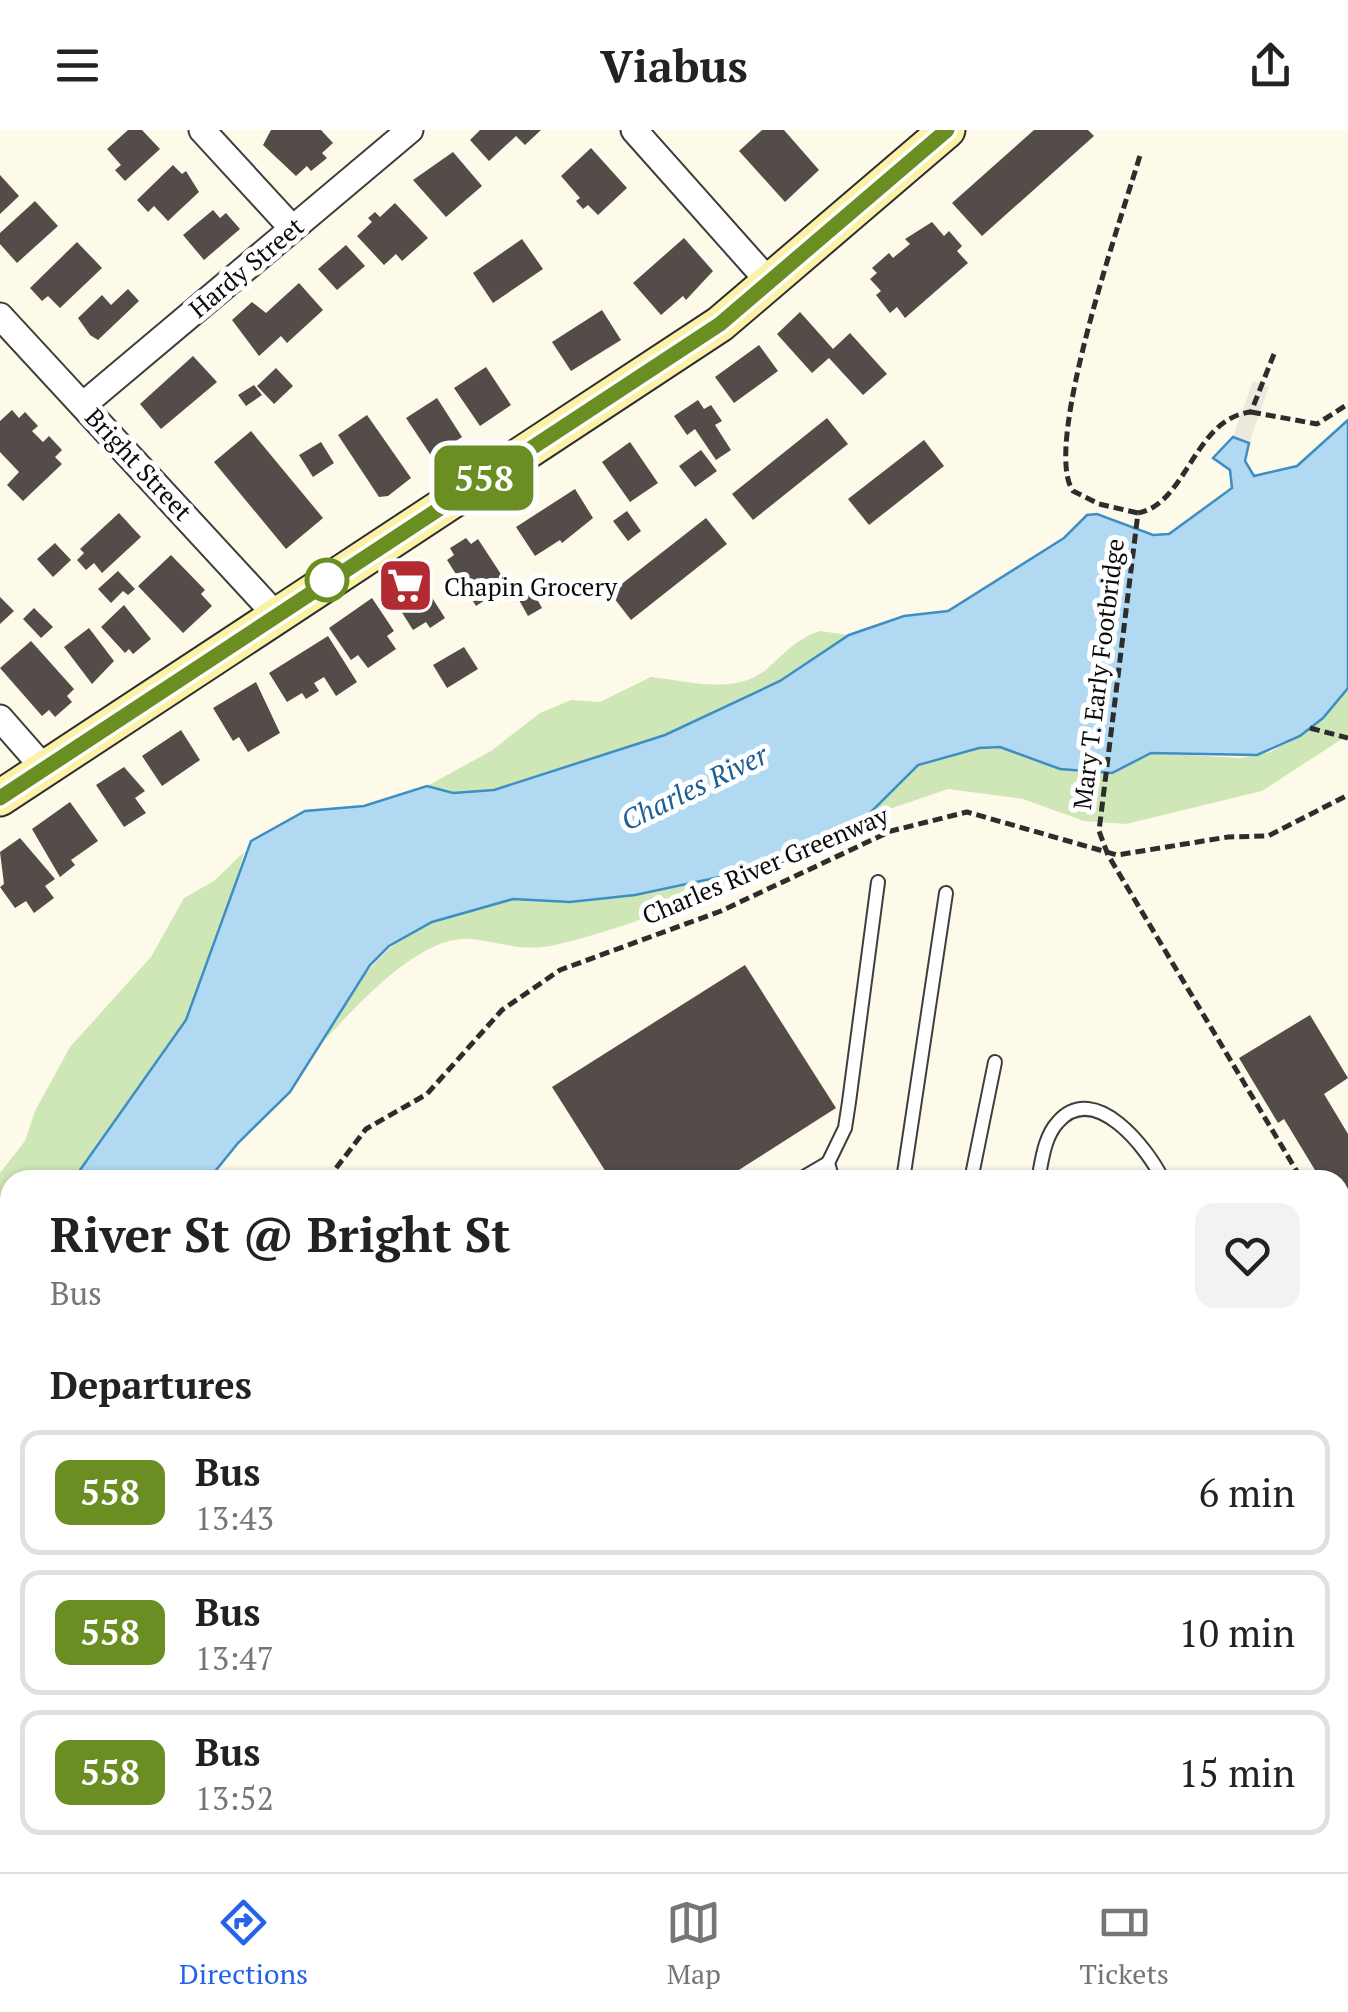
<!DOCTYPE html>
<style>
:root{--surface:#fff;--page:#f2f2f2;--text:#222;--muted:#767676;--line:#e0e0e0;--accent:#2563eb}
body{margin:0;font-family:"PT Serif",serif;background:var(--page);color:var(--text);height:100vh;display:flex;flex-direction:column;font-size:38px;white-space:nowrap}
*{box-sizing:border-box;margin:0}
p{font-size:32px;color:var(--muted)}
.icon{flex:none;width:55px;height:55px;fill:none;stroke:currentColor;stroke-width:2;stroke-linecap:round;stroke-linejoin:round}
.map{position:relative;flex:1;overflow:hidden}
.sheet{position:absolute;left:0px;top:1040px;width:1350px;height:702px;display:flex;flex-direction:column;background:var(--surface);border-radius:30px 30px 0 0;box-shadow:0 2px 8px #0004}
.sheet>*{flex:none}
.badge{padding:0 20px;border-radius:15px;font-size:35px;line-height:65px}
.map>.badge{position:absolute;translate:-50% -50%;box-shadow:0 0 0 5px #fff}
h2{padding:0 50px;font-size:38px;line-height:90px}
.round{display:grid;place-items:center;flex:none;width:105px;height:105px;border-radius:20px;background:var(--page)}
.headline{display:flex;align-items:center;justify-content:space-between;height:170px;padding:0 50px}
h1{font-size:48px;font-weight:800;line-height:75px}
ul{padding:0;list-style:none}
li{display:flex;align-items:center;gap:30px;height:125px;margin:0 20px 15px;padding:0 30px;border:5px solid var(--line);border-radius:20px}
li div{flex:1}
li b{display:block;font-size:38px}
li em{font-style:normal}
li .badge{min-width:110px;font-weight:700;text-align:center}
header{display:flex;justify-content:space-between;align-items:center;height:130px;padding:0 50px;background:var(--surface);font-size:45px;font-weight:800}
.menu{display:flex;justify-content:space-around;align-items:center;height:140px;border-top:2px solid var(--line);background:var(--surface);font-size:28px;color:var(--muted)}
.menu a{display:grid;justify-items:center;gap:5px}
.menu .active{color:var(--accent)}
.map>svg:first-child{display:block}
.industrial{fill:#e9dfea}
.green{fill:#cfe6b6}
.plaza{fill:#ece8db}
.water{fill:#b1daf2;stroke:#3d8ec5;stroke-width:2.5}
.building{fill:#534c48}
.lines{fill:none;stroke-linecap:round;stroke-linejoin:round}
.service-casing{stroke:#3e3e3e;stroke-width:16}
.minor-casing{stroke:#3e3e3e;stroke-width:29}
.tertiary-casing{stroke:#3e3e3e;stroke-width:34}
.secondary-casing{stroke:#2d2d2d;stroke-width:39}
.path{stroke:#2d2d2d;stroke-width:5;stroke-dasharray:10 5;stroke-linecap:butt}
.service{stroke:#fff;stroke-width:12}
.minor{stroke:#fff;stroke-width:25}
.tertiary{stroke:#fff;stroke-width:30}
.secondary{stroke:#fbf2a8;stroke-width:35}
.line-casing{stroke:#fff;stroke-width:22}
.line{stroke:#6b8e23;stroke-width:15}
.stop-dot{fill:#fff;stroke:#6b8e23;stroke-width:5}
.labels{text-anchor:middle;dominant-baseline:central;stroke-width:10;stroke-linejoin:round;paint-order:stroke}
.street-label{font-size:25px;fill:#0b0b0b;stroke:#fff}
.poi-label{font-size:25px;fill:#0b0b0b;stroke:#fff;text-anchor:start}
.water-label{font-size:28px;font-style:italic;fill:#1c5f95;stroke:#fff}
</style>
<header><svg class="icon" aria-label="menu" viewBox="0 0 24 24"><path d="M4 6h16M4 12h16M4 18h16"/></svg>Viabus<svg class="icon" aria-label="share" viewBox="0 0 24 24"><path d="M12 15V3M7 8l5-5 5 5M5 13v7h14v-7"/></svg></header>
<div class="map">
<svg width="1348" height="1742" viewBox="0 0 1348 1742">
<rect width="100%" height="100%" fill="#fefaea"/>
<polygon class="industrial" points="289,1732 933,1732 944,1742 278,1742"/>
<g class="green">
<path d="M 820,501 L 849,505 L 780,551 L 665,605 L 494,660 L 453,663 L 427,656 L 491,621 L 540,583 L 571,570 L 600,572 L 651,547 C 687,551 736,566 768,538 C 786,522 796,509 820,501 Z"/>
<polygon points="1348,558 1348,605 1262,661 1126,694 1084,691 1023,669 948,659 866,687 918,635 979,618 1000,617 1060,639 1112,643 1151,623 1241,628 1271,622 1323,588"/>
<polygon points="244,722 223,796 186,890 73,1050 10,1050 10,1109 0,1117 0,1043 25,1011 35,981 70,917 151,827 184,768 214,751"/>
<path d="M 771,736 C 701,766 630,798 555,815 C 524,822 503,813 472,809 C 421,803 356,876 325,910 C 362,830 422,773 516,769 C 554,767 591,771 630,766 C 678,760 723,742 771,736 Z"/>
<polygon points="10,1317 10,1395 0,1402 0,1351"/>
</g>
<polygon class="plaza" points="1253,251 1269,257 1249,313 1233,307"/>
<g class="water">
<polygon points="1348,290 1348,558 1323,588 1300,606 1257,625 1151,623 1112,643 1060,639 1000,617 979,618 918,635 866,687 811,721 771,736 635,765 570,772 513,769 432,792 389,816 370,835 290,962 238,1013 208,1050 73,1050 186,890 251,711 305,681 364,676 427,656 453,663 494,660 665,605 780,551 849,505 904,486 948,481 1064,408 1087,385 1097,384 1153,405 1169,404 1232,358 1230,340 1213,328 1233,307 1249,313 1245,331 1254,346 1297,336"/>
<polygon points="10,1109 10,1317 0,1351 0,1117"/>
</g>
<g class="building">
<polygon points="128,0 142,0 160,19 125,51 115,40 121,35 107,19"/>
<polygon points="271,0 321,0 333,13 322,23 327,28 311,41 307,36 296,46 263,15"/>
<polygon points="480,0 541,0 525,15 516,6 489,31 470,10"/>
<polygon points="762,0 784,0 819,40 785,72 739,21"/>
<polygon points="1034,0 1088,0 1094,6 982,106 952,73"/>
<polygon points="591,18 627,58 598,85 588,75 583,79 576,71 580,68 561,46"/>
<polygon points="453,22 482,56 446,87 413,50"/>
<polygon points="173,35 182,44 186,41 199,62 168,91 154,76 148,82 137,70"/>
<polygon points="0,45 19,66 0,84"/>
<polygon points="35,71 58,96 17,133 0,114 0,103"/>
<polygon points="395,73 428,108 402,131 396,124 384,135 357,106 372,92 368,88 375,82 380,87"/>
<polygon points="213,80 220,88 226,83 240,99 204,130 183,105"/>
<polygon points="932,92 944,106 949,101 962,116 957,121 968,133 905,188 897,177 890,183 876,165 881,161 870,149 877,143 872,138 889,123 893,128 910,114 905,109"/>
<polygon points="684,108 713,141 686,170 683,166 661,185 633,153"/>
<polygon points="522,109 543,139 493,173 473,143"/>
<polygon points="77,112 102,138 60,178 48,166 42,171 30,158"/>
<polygon points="346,115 365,136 337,160 318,139"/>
<polygon points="299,153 323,180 287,213 281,206 259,226 232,190 252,172 266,183"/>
<polygon points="128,159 139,171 98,210 90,205 78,188 102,165 111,175"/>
<polygon points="602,180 621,210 571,241 552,212"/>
<polygon points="800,182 833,219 850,203 887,244 863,265 829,228 812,243 777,204"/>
<polygon points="759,215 778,241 734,273 715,247"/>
<polygon points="193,226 217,252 161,299 140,274"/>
<polygon points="486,237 511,275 480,296 454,258"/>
<polygon points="276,238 293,256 274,274 257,256"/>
<polygon points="254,255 262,265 246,276 238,265"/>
<polygon points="437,268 462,307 432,327 406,288"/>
<polygon points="698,270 704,279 711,275 722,291 715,295 731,320 716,330 695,299 687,305 674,286"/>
<polygon points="12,280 19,288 25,282 38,296 32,301 43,312 49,306 62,320 55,327 62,334 23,371 7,355 19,342 0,322 0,291"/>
<polygon points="367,285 411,348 388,366 379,367 338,305"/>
<polygon points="827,288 848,314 753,390 732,364"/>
<polygon points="251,301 323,388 286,419 214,332"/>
<polygon points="924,310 944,336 869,395 848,369"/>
<polygon points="321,312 334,333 313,347 299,325"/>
<polygon points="630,312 658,353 630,372 602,332"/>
<polygon points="701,320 717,341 695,357 679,336"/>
<polygon points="575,359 593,388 562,413 560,410 535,426 516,397"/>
<polygon points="627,381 641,401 628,411 613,391"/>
<polygon points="119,383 141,407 102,443 94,433 86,440 77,430 84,423 80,419"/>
<polygon points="706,388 727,414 631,490 610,463"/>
<polygon points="466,408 471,414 478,409 508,455 476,476 447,430 454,425 450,418"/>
<polygon points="55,413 71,430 53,447 37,429"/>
<polygon points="171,425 205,460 201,464 212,476 183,503 138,456"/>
<polygon points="118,441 135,459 128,465 123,461 111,473 98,459"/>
<polygon points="415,441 445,488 430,498 426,492 413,500 387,459"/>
<polygon points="533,462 542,478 528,486 519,470"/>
<polygon points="0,467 14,481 0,494"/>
<polygon points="372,468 394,501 387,506 396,519 368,538 358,525 351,530 329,498"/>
<polygon points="124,475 151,509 133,524 129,519 125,523 101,497"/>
<polygon points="34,478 53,497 41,508 23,489"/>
<polygon points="89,498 114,531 92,554 64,517"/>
<polygon points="328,506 357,552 336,566 324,547 314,553 319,561 306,569 302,563 287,572 269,543"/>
<polygon points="31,511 74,559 67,566 72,572 55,587 49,580 42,586 0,538"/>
<polygon points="464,517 478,539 447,558 433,535"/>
<polygon points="256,552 280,603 248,622 239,607 233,611 213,578"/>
<polygon points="181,600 200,630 162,656 142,626"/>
<polygon points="124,637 145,661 135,668 146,683 124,697 96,655"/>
<polygon points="70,672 98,711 71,730 75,735 60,747 32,699"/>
<polygon points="20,708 55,749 45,756 54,768 34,783 26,771 15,778 0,757 4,754 0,722"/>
<polygon points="745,835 836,978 723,1050 611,1050 552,957"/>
<polygon points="1310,885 1348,948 1324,964 1348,1004 1348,1112 1340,1099 1340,1050 1309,1050 1318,1045 1284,989 1278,993 1239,928"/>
<polygon points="1340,1306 1348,1314 1348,1336 1340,1345"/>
<polygon points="1348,1486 1348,1516 1340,1509 1340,1495"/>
<polygon points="1348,1677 1348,1729 1344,1734 1340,1731 1340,1687"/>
<polygon points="23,1732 52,1732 43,1742 34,1742"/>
<polygon points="63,1732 105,1732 96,1742 66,1742 59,1736"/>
<polygon points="181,1732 210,1732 202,1742 192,1742"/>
<polygon points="324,1732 340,1732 350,1742 314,1742"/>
<polygon points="497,1732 519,1732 531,1742 489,1742"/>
<polygon points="671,1732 680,1732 692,1742 664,1742"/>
<polygon points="1157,1732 1207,1732 1198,1742 1188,1742 1179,1734 1167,1742"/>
</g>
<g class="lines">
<defs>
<g id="service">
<polyline points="828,1033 845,998 849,972 878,752"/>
<polyline points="799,1050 828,1033 833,1050"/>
<polyline points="903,1050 946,763"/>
<polyline points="971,1050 995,932"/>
<path d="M 1038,1050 C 1042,1031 1044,1007 1058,992 C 1095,950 1148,1019 1163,1050"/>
<polyline points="0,1530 10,1520"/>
<polyline points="0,1629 10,1618"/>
<polyline points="821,1742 825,1732"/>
</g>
<g id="minor">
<polyline points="202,0 292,98"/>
<polyline points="634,0 771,154"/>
<polyline points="0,186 275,484"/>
<polyline points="83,275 410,0"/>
<polyline points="0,588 43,637"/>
<polyline points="1340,1231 1348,1239"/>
<polyline points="1340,1628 1348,1618"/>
<polyline points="146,1732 156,1742"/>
<polyline points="1297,1732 1309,1742"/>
<polyline points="1245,1742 1253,1732"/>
</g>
<g id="tertiary">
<polyline points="1340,1176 1348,1171"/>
<polyline points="261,1742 271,1732"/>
</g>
<polyline id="secondary" points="0,668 720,194 947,0"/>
</defs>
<use href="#service" class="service-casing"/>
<use href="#minor" class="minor-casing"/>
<use href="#tertiary" class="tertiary-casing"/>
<use href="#secondary" class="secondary-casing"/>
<g class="path">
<path d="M 1274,224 L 1251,282 C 1194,288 1187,374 1138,383 L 1099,701 L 1108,725 L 1302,1050"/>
<polyline points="1251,282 1317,294 1348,274"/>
<path d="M 1138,383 L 1099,374 L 1073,361 C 1041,316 1124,81 1141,22"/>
<polyline points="1310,598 1348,608"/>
<polyline points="327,1050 366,999 427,964 502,880 560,840 721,781 891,701 967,682 1117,725 1228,707 1268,706 1348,665"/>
<polyline points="1340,1114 1348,1127"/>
<polyline points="0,1391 10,1409"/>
<polyline points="0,1442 10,1436"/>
</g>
<use href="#service" class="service"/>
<use href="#minor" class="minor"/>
<use href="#tertiary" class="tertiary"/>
<use href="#secondary" class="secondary"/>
</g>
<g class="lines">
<defs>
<polyline id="line" points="0,668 720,194 947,0"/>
</defs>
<use href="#line" class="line-casing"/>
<use href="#line" class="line"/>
</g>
<defs>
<symbol id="supermarket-square" viewBox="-11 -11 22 22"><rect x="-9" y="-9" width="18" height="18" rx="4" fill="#b22b31" stroke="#fff"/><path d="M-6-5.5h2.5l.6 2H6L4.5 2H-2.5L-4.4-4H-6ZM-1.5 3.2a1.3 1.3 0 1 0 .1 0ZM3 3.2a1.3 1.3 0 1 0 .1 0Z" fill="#fff"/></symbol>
</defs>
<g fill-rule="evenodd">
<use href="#supermarket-square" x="374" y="424" width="63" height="63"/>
</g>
<circle class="stop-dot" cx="327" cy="450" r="20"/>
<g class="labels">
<g class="street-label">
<text transform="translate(246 137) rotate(-40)">Hardy Street</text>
<text transform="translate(139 334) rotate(47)">Bright Street</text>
<text transform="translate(1098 544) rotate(-83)">Mary T. Early Footbridge</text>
<text transform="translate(765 735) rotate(-23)">Charles River Greenway</text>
</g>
<g class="poi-label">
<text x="444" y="456">Chapin Grocery</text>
</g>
<g class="water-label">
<text transform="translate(694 657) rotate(-26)">Charles River</text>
</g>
</g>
</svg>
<b class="badge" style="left:484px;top:348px;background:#6b8e23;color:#fff">558</b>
<section class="sheet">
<div class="headline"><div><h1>River St @ Bright St</h1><p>Bus</p></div><a class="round"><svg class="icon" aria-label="heart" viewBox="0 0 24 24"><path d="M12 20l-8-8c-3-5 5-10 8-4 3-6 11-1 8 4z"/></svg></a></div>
<h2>Departures</h2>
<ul>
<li><span class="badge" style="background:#6b8e23;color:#fff">558</span><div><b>Bus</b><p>13:43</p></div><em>6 min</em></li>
<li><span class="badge" style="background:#6b8e23;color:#fff">558</span><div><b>Bus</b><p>13:47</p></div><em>10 min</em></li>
<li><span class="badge" style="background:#6b8e23;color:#fff">558</span><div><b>Bus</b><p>13:52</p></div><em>15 min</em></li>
</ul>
</section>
</div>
<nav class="menu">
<a class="active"><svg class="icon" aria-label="directions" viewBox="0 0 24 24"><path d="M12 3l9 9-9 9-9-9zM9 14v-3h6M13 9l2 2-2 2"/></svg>Directions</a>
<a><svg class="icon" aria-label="map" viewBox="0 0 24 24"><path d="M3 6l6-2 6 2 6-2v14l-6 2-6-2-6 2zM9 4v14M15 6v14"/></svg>Map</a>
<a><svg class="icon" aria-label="tickets" viewBox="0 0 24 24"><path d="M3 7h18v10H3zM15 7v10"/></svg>Tickets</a>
</nav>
